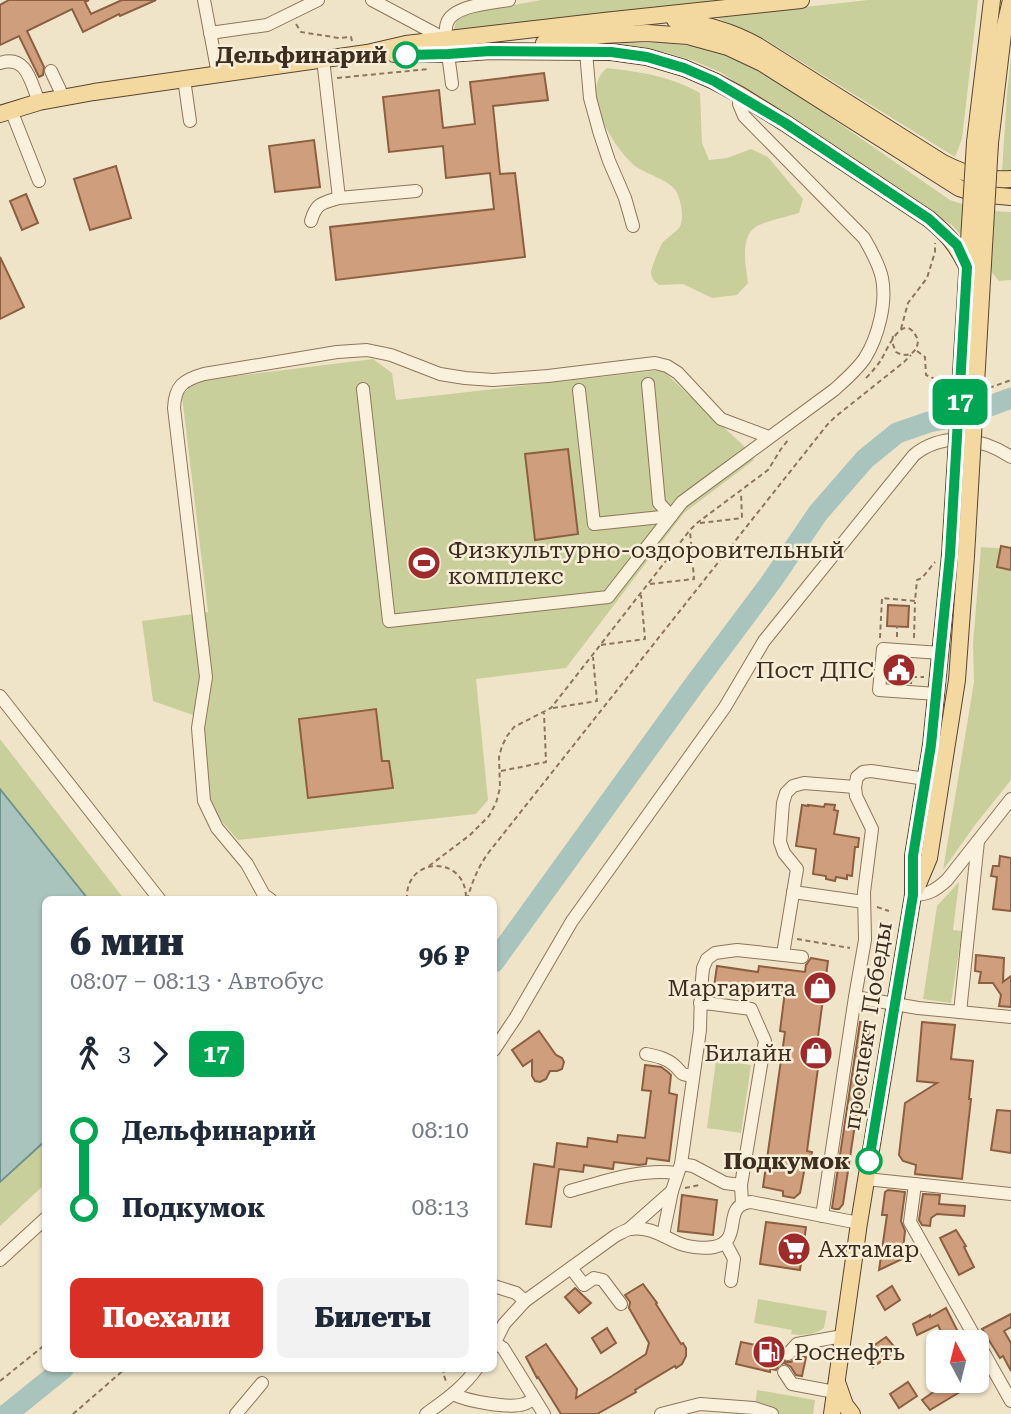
<!DOCTYPE html>
<html lang="ru">
<meta charset="utf-8">
<style>
:root{--surface:#fff;--page:#f2f2f3;--text:#1f2937;--muted:#747a83;--accent:#d93025}
body{margin:0;font-family:"Roboto Serif",serif;background:var(--page);color:var(--text);height:100vh;display:flex;flex-direction:column;font-size:26px;white-space:nowrap}
*{box-sizing:border-box;margin:0}
p{font-size:23px;color:var(--muted)}
.icon{flex:none;width:38px;height:38px;fill:none;stroke:currentColor;stroke-width:2;stroke-linecap:round;stroke-linejoin:round}
.map{position:relative;flex:1;overflow:hidden}
.panel{position:absolute;left:42px;top:896px;width:455px;height:476px;display:flex;flex-direction:column;background:var(--surface);border-radius:10px;box-shadow:0 2px 5px #0004}
.panel>*{flex:none}
.badge{padding:0 14px;border-radius:10px;font-size:24px;line-height:46px}
.needle{width:46px;rotate:353deg}
.tools{position:absolute;left:926px;top:1330px;display:grid;gap:14px}
.tools a{display:grid;place-items:center;width:63px;height:63px;border-radius:10px;background:var(--surface);box-shadow:0 2px 5px #0004;font-size:35px}
.map>.badge{position:absolute;translate:-50% -50%;box-shadow:0 0 0 4px #fff}
.legs{display:flex;align-items:center;gap:10px;height:77px;padding:0 28px;font-size:23px}
.legs p{margin-inline-start:auto}
.overview{display:flex;align-items:center;justify-content:space-between;height:119px;padding:0 28px}
h1{font-size:38px;font-weight:800;line-height:52px}
.action{display:flex;gap:14px;margin-top:auto;padding:14px 28px}
.action a{flex:1;height:80px;border-radius:10px;background:var(--accent);color:#fff;font-size:28px;font-weight:800;line-height:80px;text-align:center}
.action a+a{background:var(--page);color:var(--text)}
ul{padding:0 28px;list-style:none}
li{display:flex;align-items:center;gap:24px;height:77px;font-size:26px}
li i{display:grid;place-items:center;width:10px;height:100%;margin:0 9px;background:currentColor}
li i::after{content:'';width:18px;height:18px;margin:-9px;border:5px solid;border-radius:50%;background:var(--surface)}
li p{margin-inline-start:auto}
li:first-child i{background:linear-gradient(#0000 50%,currentColor 0)}
li:last-child i{background:linear-gradient(currentColor 50%,#0000 0)}
.map>svg:first-child{display:block}
.green{fill:#c9cf9b}
.water{fill:#a9c4bc;stroke:#6f938a;stroke-width:2}
.lines{fill:none;stroke-linecap:round;stroke-linejoin:round}
.river{stroke:#a9c4bc;stroke-width:21}
.building{fill:#cf9f7d;stroke:#8d5f41;stroke-width:2}
.minor-casing{stroke:#8d765c;stroke-width:14}
.major-casing{stroke:#5b4430;stroke-width:18}
.path{stroke:#8d765c;stroke-width:2;stroke-dasharray:5 3.5;stroke-linecap:butt}
.minor{stroke:#faf1dc;stroke-width:12}
.major{stroke:#f3d9a0;stroke-width:16}
.major-bridge-casing{stroke:#5b4430;stroke-width:18;stroke-linecap:butt}
.major-bridge{stroke:#f3d9a0;stroke-width:16}
.line-1-casing{stroke:#fff;stroke-width:16}
.line-1{stroke:#00a651;stroke-width:10}
.stop-1-dot{fill:#fff;stroke:#00a651;stroke-width:3.5}
.labels{text-anchor:middle;dominant-baseline:central;stroke-width:5;stroke-linejoin:round;paint-order:stroke}
.stop-label{font-size:23px;font-weight:bold;fill:#3d2e20;stroke:#f7eed8;text-anchor:end}
.poi-label{font-size:23px;fill:#3d2e20;stroke:#f7eed8;text-anchor:start}
.street-label{font-size:23px;fill:#3d2e20;stroke:#f7eed8}
</style>
<div class="map">
<svg width="1011" height="1414" viewBox="0 0 1011 1414">
<rect width="100%" height="100%" fill="#f0e4c8"/>
<g class="green">
<path d="M 541,0 L 736,0 L 459,33 L 454,30 C 455,22 457,18 465,14 Z"/>
<polygon points="868,0 978,0 962,139 955,157 761,37 715,17"/>
<path d="M 604,44 C 633,43 673,41 701,48 C 732,55 758,69 785,86 L 950,200 C 970,207 989,212 1011,212 L 1011,280 L 999,281 L 953,226 L 720,72 L 694,61 L 664,52 Z"/>
<polygon points="1011,57 1011,171 1002,172 1007,93"/>
<path d="M 607,68 C 641,72 670,76 700,93 L 702,143 L 709,160 L 727,158 L 751,149 L 768,157 L 803,199 L 799,213 C 786,217 769,220 757,226 C 739,236 746,267 748,283 L 737,295 L 712,298 L 683,284 L 659,285 C 655,282 651,278 651,272 C 652,266 660,246 663,242 C 668,237 675,233 679,228 C 685,219 681,200 676,191 C 669,180 646,174 635,166 C 613,148 578,90 607,68 Z"/>
<polygon points="373,359 392,373 396,400 662,370 743,445 754,460 684,513 566,668 476,679 488,800 476,814 238,840 211,809 201,718 153,701 142,621 208,612 182,396 195,381"/>
<polygon points="981,547 1011,549 1011,780 975,825 943,870 974,682 973,643"/>
<polygon points="0,739 124,899 88,899 0,789"/>
<polygon points="959,882 953,930 962,931 951,1003 923,999 937,906"/>
<polygon points="716,1060 751,1065 741,1133 707,1128"/>
<polygon points="45,1141 45,1184 0,1226 0,1182"/>
<path d="M 758,1299 L 827,1311 L 824,1328 C 813,1335 804,1336 791,1334 L 792,1330 L 754,1323 Z"/>
<polygon points="757,1390 815,1400 813,1414 780,1414 755,1405"/>
</g>
<polygon class="water" points="0,789 88,899 46,900 45,1141 0,1182"/>
<g class="lines">
<g class="river">
<polyline points="494,962 694,685 771,582 818,513 865,459 897,433 929,422 966,415 1011,398"/>
<polyline points="7,1414 64,1368"/>
</g>
</g>
<g class="building">
<polygon points="9,0 89,0 85,2 91,14 122,0 156,0 120,16 119,14 83,32 72,9 27,31 44,67 43,75 39,77 19,36 0,45 0,5"/>
<polygon points="544,73 548,100 493,106 500,174 515,173 525,257 336,280 330,227 494,209 490,173 446,178 443,146 389,152 383,97 439,90 443,128 475,124 470,82"/>
<polygon points="314,140 320,187 275,192 269,146"/>
<polygon points="116,166 131,218 90,230 74,179"/>
<polygon points="26,194 38,223 22,230 10,201"/>
<polygon points="0,257 24,307 0,319"/>
<polygon points="568,449 578,534 535,540 525,454"/>
<polygon points="1001,546 1011,548 1011,570 997,567"/>
<polygon points="888,605 909,606 908,627 887,626"/>
<polygon points="890,662 913,664 911,683 889,682"/>
<polygon points="376,709 382,761 389,761 393,788 308,798 299,719"/>
<polygon points="825,804 835,805 834,810 838,811 834,834 859,838 858,847 855,847 852,876 847,875 847,879 836,877 835,881 826,879 826,876 813,874 816,849 796,846 802,805 808,806 808,805 824,807"/>
<polygon points="1000,856 1011,858 1011,911 993,909 997,877 991,876 993,866 999,866"/>
<polygon points="976,955 1004,958 1003,982 1011,976 1011,1007 999,1006 1001,995 993,983 979,983 981,972 975,971"/>
<polygon points="811,958 828,961 817,1044 821,1045 807,1151 812,1152 811,1161 806,1161 800,1193 794,1198 783,1196 783,1191 763,1187 785,1032 780,1031 785,991 754,987 753,992 714,987 717,966 758,972 759,966 805,972 806,965"/>
<polygon points="860,1022 870,1024 843,1204 839,1209 835,1209 832,1208"/>
<polygon points="922,1022 955,1025 951,1059 973,1061 969,1099 971,1099 962,1179 915,1174 916,1165 903,1161 899,1155 905,1103 937,1083 917,1081"/>
<polygon points="539,1031 556,1055 562,1058 564,1062 562,1069 557,1071 550,1071 546,1079 540,1082 535,1081 532,1076 532,1060 523,1066 512,1050"/>
<polygon points="645,1065 661,1067 668,1072 671,1075 669,1093 677,1095 669,1161 647,1158 646,1164 639,1165 614,1162 613,1169 584,1165 583,1172 559,1169 551,1227 526,1224 534,1164 554,1167 557,1143 587,1147 588,1138 617,1142 618,1135 645,1138 651,1091 642,1090"/>
<polygon points="997,1110 1011,1111 1011,1153 991,1150"/>
<polygon points="888,1190 905,1192 901,1221 905,1231 902,1259 879,1270 887,1215 882,1215 885,1192"/>
<polygon points="923,1194 940,1195 939,1204 965,1206 964,1216 937,1214 931,1218 930,1226 922,1225 919,1220"/>
<polygon points="682,1195 717,1200 713,1235 678,1231"/>
<polygon points="766,1222 806,1227 800,1270 760,1264"/>
<polygon points="956,1230 966,1246 964,1247 974,1267 959,1275 940,1238"/>
<polygon points="643,1284 657,1303 656,1304 681,1344 683,1343 686,1348 686,1356 682,1364 676,1368 675,1366 635,1390 636,1392 597,1414 561,1414 538,1377 537,1378 526,1357 546,1344 577,1389 576,1398 612,1376 646,1354 649,1343 629,1308 630,1302 625,1295"/>
<polygon points="892,1286 900,1300 885,1310 877,1296"/>
<polygon points="575,1288 591,1303 579,1313 565,1297"/>
<polygon points="946,1308 963,1342 946,1342 938,1325 917,1335 913,1324 930,1315 930,1317"/>
<polygon points="1011,1314 1011,1327 1004,1331 1011,1343 1011,1371 1003,1356 1000,1358 982,1329"/>
<polygon points="607,1328 616,1343 601,1353 592,1338"/>
<polygon points="886,1337 897,1350 873,1367 863,1353"/>
<polygon points="741,1342 775,1349 774,1351 780,1352 780,1357 786,1362 791,1362 798,1356 806,1357 802,1376 796,1375 791,1367 784,1363 779,1365 776,1370 770,1369 770,1372 736,1364"/>
<polygon points="939,1381 978,1381 930,1410 922,1400 942,1386"/>
<polygon points="908,1382 917,1396 899,1408 890,1394"/>
</g>
<g class="lines">
<defs>
<g id="minor">
<polyline points="204,0 218,74"/>
<path d="M 372,0 L 447,40 C 446,35 445,28 447,23 C 453,5 493,3 509,0"/>
<polyline points="210,33 267,25 318,0"/>
<polyline points="586,52 590,98 599,131 609,161 625,198 633,226"/>
<polyline points="448,54 452,84"/>
<polyline points="323,59 339,198 416,191"/>
<path d="M 0,63 C 27,54 31,83 39,102"/>
<polyline points="51,71 60,90 61,98"/>
<polyline points="184,79 190,121"/>
<polyline points="11,110 39,181"/>
<path d="M 311,221 C 316,203 322,203 339,198"/>
<polyline points="648,384 659,503 671,516"/>
<path d="M 363,389 L 389,621 L 608,597 L 682,502 L 834,390 C 845,380 857,370 865,358 C 878,337 887,303 882,278 C 879,264 871,250 864,238 L 744,116 L 739,104 L 740,95"/>
<polyline points="579,390 594,524 671,516"/>
<polyline points="937,694 879,690 883,649 941,653"/>
<polyline points="0,696 160,900"/>
<polyline points="926,779 871,771 863,772 857,777 855,787 856,796 872,829 864,892 865,940 855,997 918,1008 1011,1017"/>
<polyline points="793,892 864,902"/>
<path d="M 913,895 C 928,895 936,890 947,880 L 1011,799"/>
<path d="M 271,900 L 264,895 L 247,864 L 217,828 L 204,801 L 198,728 L 206,677 L 174,408 C 175,386 183,380 204,374 L 337,352 L 367,350 L 391,355 L 440,374 L 465,378 L 493,380 L 548,376 L 655,363 L 667,366 L 678,373 L 721,419 L 769,437"/>
<polyline points="783,954 797,869 784,853 780,842 783,803 786,793 793,786 804,783 855,787"/>
<polyline points="700,1003 713,1004 751,1009 765,1041 741,1185 742,1203"/>
<polyline points="960,1012 978,841"/>
<path d="M 494,1050 L 516,1017 L 572,921 L 725,707 L 764,641 L 914,455 C 943,431 982,438 1011,457"/>
<path d="M 646,1054 C 656,1056 666,1058 674,1065 C 684,1074 678,1074 693,1076"/>
<polyline points="681,1164 693,1166 725,1183 741,1185"/>
<polyline points="866,1179 1011,1194"/>
<polyline points="915,1184 910,1222 1011,1401"/>
<path d="M 570,1191 C 603,1182 641,1168 676,1173"/>
<polyline points="822,1216 855,997"/>
<polyline points="629,1229 672,1191"/>
<polyline points="663,1235 672,1191 681,1164 700,1030 701,991 703,968 707,959 715,953 737,950 802,957"/>
<polyline points="725,1242 734,1259 731,1281"/>
<polyline points="0,1260 46,1218"/>
<polyline points="571,1268 584,1285 594,1278 603,1280 621,1304"/>
<polyline points="494,1286 516,1293 525,1301"/>
<polyline points="495,1343 503,1348 544,1414"/>
<path d="M 494,1344 L 504,1324 L 525,1301 L 615,1236 C 619,1234 625,1230 630,1229 C 647,1226 661,1235 676,1242 C 686,1247 703,1249 714,1247 C 745,1241 720,1205 751,1202 L 859,1223"/>
<polyline points="788,1354 797,1344 843,1336"/>
<polyline points="784,1372 792,1384 835,1392"/>
<path d="M 453,1394 C 466,1401 510,1409 524,1404 C 527,1403 532,1400 534,1399"/>
<polyline points="236,1414 262,1383"/>
<path d="M 426,1414 C 445,1400 463,1388 477,1368"/>
<polyline points="661,1414 700,1404 754,1408 772,1414"/>
</g>
<g id="major">
<path d="M 675,20 C 707,25 729,30 758,46 L 943,163 C 965,174 986,181 1011,179"/>
<polyline points="544,43 603,35 647,33 688,36 728,47 762,63 959,188 977,194 1011,197"/>
<path d="M 394,54 L 448,54 L 490,51 L 611,52 L 647,57 L 684,68 L 714,81 L 740,95 L 785,123 L 929,219 C 949,236 955,243 967,266"/>
<polyline points="0,114 39,102 94,92 367,53 406,44 604,21 801,0"/>
<polyline points="975,142 992,0"/>
<polyline points="990,143 1003,34 1011,0"/>
<polyline points="916,889 929,858 957,680 966,556"/>
<polyline points="838,1385 845,1405 852,1414"/>
<polyline points="832,1414 859,1223 913,895 913,856 931,745 950,555"/>
</g>
</defs>
<use href="#minor" class="minor-casing"/>
<use href="#major" class="major-casing"/>
<g class="path">
<polyline points="296,24 301,32 339,38 351,37 352,41"/>
<polyline points="337,78 429,69"/>
<polyline points="901,329 908,303 927,278 935,252 935,243"/>
<polyline points="917,351 925,357 926,375 946,384"/>
<path d="M 866,378 C 872,372 877,366 881,360 C 888,348 904,308 918,340 C 918,353 907,359 896,352 L 892,342 L 893,336"/>
<polyline points="989,388 1011,380"/>
<polyline points="700,523 742,518 741,493"/>
<polyline points="650,584 694,579 690,531"/>
<polyline points="897,637 897,626"/>
<polyline points="880,638 882,598 915,601 917,580 922,578 935,562"/>
<polyline points="914,638 915,602"/>
<polyline points="601,645 645,639 641,595"/>
<polyline points="912,677 924,677"/>
<polyline points="553,708 597,701 593,657"/>
<polyline points="501,771 546,762 544,713"/>
<polyline points="429,866 470,835 489,816 496,803 500,788 499,757 502,746 507,736 514,727 551,708 690,530 697,523 768,470 781,449 788,440"/>
<path d="M 407,900 C 404,856 466,854 466,898"/>
<path d="M 467,900 C 472,882 478,867 489,852 L 827,425 L 835,417 L 904,362 L 911,355"/>
<polyline points="877,907 889,911"/>
<polyline points="797,939 850,948"/>
<polyline points="685,1188 700,1185"/>
<polyline points="445,1368 443,1373 447,1384"/>
<polyline points="0,1381 46,1344"/>
<polyline points="73,1414 126,1368"/>
</g>
<use href="#minor" class="minor"/>
<use href="#major" class="major"/>
<defs>
<g id="major-bridge">
<polyline points="950,555 975,142"/>
<polyline points="966,556 990,143"/>
</g>
</defs>
<use href="#major-bridge" class="major-bridge-casing"/>
<use href="#major-bridge" class="major-bridge"/>
</g>
<g class="lines">
<defs>
<polyline id="line-1" points="406,55 448,54 490,51 611,52 647,57 684,68 714,81 785,123 929,219 957,245 967,267 950,555 931,745 913,856 913,895 869,1161"/>
</defs>
<use href="#line-1" class="line-1-casing"/>
<use href="#line-1" class="line-1"/>
</g>
<defs>
<symbol id="stadium-disc" viewBox="-11 -11 22 22"><circle r="9.5" fill="#9e2a2b" stroke="#f7eed8"/><path d="M0-5a6.5 5 0 1 0 0 10a6.5 5 0 1 0 0-10ZM-3.5-1.8h7v3.6h-7Z" fill="#fff"/></symbol>
<symbol id="civic-disc" viewBox="-11 -11 22 22"><circle r="9.5" fill="#9e2a2b" stroke="#f7eed8"/><path d="M-.6-6.5H3V-4.5H.6V-3L4-1V1h2V6H-6V1h2V-1L-.6-3ZM-1.2 2.5V6h2.4V2.5Z" fill="#fff"/></symbol>
<symbol id="shop-disc" viewBox="-11 -11 22 22"><circle r="9.5" fill="#9e2a2b" stroke="#f7eed8"/><path d="M-5-2.5h2.3a2.7 3.5 0 0 1 5.4 0H5L5.5 6h-11ZM-1.5-2.5h3a1.5 2.3 0 0 0-3 0Z" fill="#fff"/></symbol>
<symbol id="supermarket-disc" viewBox="-11 -11 22 22"><circle r="9.5" fill="#9e2a2b" stroke="#f7eed8"/><path d="M-6-5.5h2.5l.6 2H6L4.5 2H-2.5L-4.4-4H-6ZM-1.5 3.2a1.3 1.3 0 1 0 .1 0ZM3 3.2a1.3 1.3 0 1 0 .1 0Z" fill="#fff"/></symbol>
<symbol id="fuel-disc" viewBox="-11 -11 22 22"><circle r="9.5" fill="#9e2a2b" stroke="#f7eed8"/><path d="M-5.5-6h7V0h2V4h1.3V-2.5L3-4.5l.8-.8L6-3V5H2.5V1h-1V6h-7ZM-4.2-4.7v3.2H.2V-4.7Z" fill="#fff"/></symbol>
</defs>
<g fill-rule="evenodd">
<use href="#stadium-disc" x="405" y="544" width="38" height="38"/>
<use href="#civic-disc" x="880" y="651" width="38" height="38"/>
<use href="#shop-disc" x="801" y="969" width="38" height="38"/>
<use href="#shop-disc" x="797" y="1034" width="38" height="38"/>
<use href="#supermarket-disc" x="775" y="1230" width="38" height="38"/>
<use href="#fuel-disc" x="750" y="1333" width="38" height="38"/>
</g>
<g class="stop-1-dot">
<circle cx="406" cy="55" r="12"/>
<circle cx="869" cy="1161" r="12"/>
</g>
<g class="labels">
<g class="stop-label">
<text x="387" y="55">Дельфинарий</text>
<text x="850" y="1161">Подкумок</text>
</g>
<g class="poi-label">
<text x="448" y="550">Физкультурно-оздоровительный<tspan x="448" dy="26">комплекс</tspan></text>
<text x="874" y="670" text-anchor="end">Пост ДПС</text>
<text x="796" y="988" text-anchor="end">Маргарита</text>
<text x="792" y="1053" text-anchor="end">Билайн</text>
<text x="818" y="1249">Ахтамар</text>
<text x="794" y="1352">Роснефть</text>
</g>
<g class="street-label">
<text transform="translate(868 1026) rotate(-81)">проспект Победы</text>
</g>
</g>
</svg>
<div class="tools">
<a><svg class="needle" viewBox="-14 -14 28 28"><path d="M0-13l5 13h-10z" fill="#e53935"/><path d="M0 13l5-13h-10z" fill="#747a83"/></svg></a>
</div>
<b class="badge" style="left:960px;top:402px;background:#00a651;color:#fff">17</b>
<section class="panel">
<div class="overview"><div><h1>6 мин</h1><p>08:07 – 08:13 · Автобус</p></div><b>96 ₽</b></div>
<div class="legs"><svg class="icon" aria-label="walk" viewBox="0 0 24 24"><circle cx="13" cy="4" r="2"/><path d="M13 8l-2 6 4 7M11 14l-3 7M7 12l3-4h3l4 4"/></svg>3<svg class="icon" aria-label="forward" viewBox="0 0 24 24"><path d="M9 5l7 7-7 7"/></svg><b class="badge" style="background:#00a651;color:#fff">17</b></div>
<ul>
<li><i style="color:#00a651"></i><b>Дельфинарий</b><p>08:10</p></li>
<li><i style="color:#00a651"></i><b>Подкумок</b><p>08:13</p></li>
</ul>
<div class="action"><a>Поехали</a><a>Билеты</a></div>
</section>
</div>
